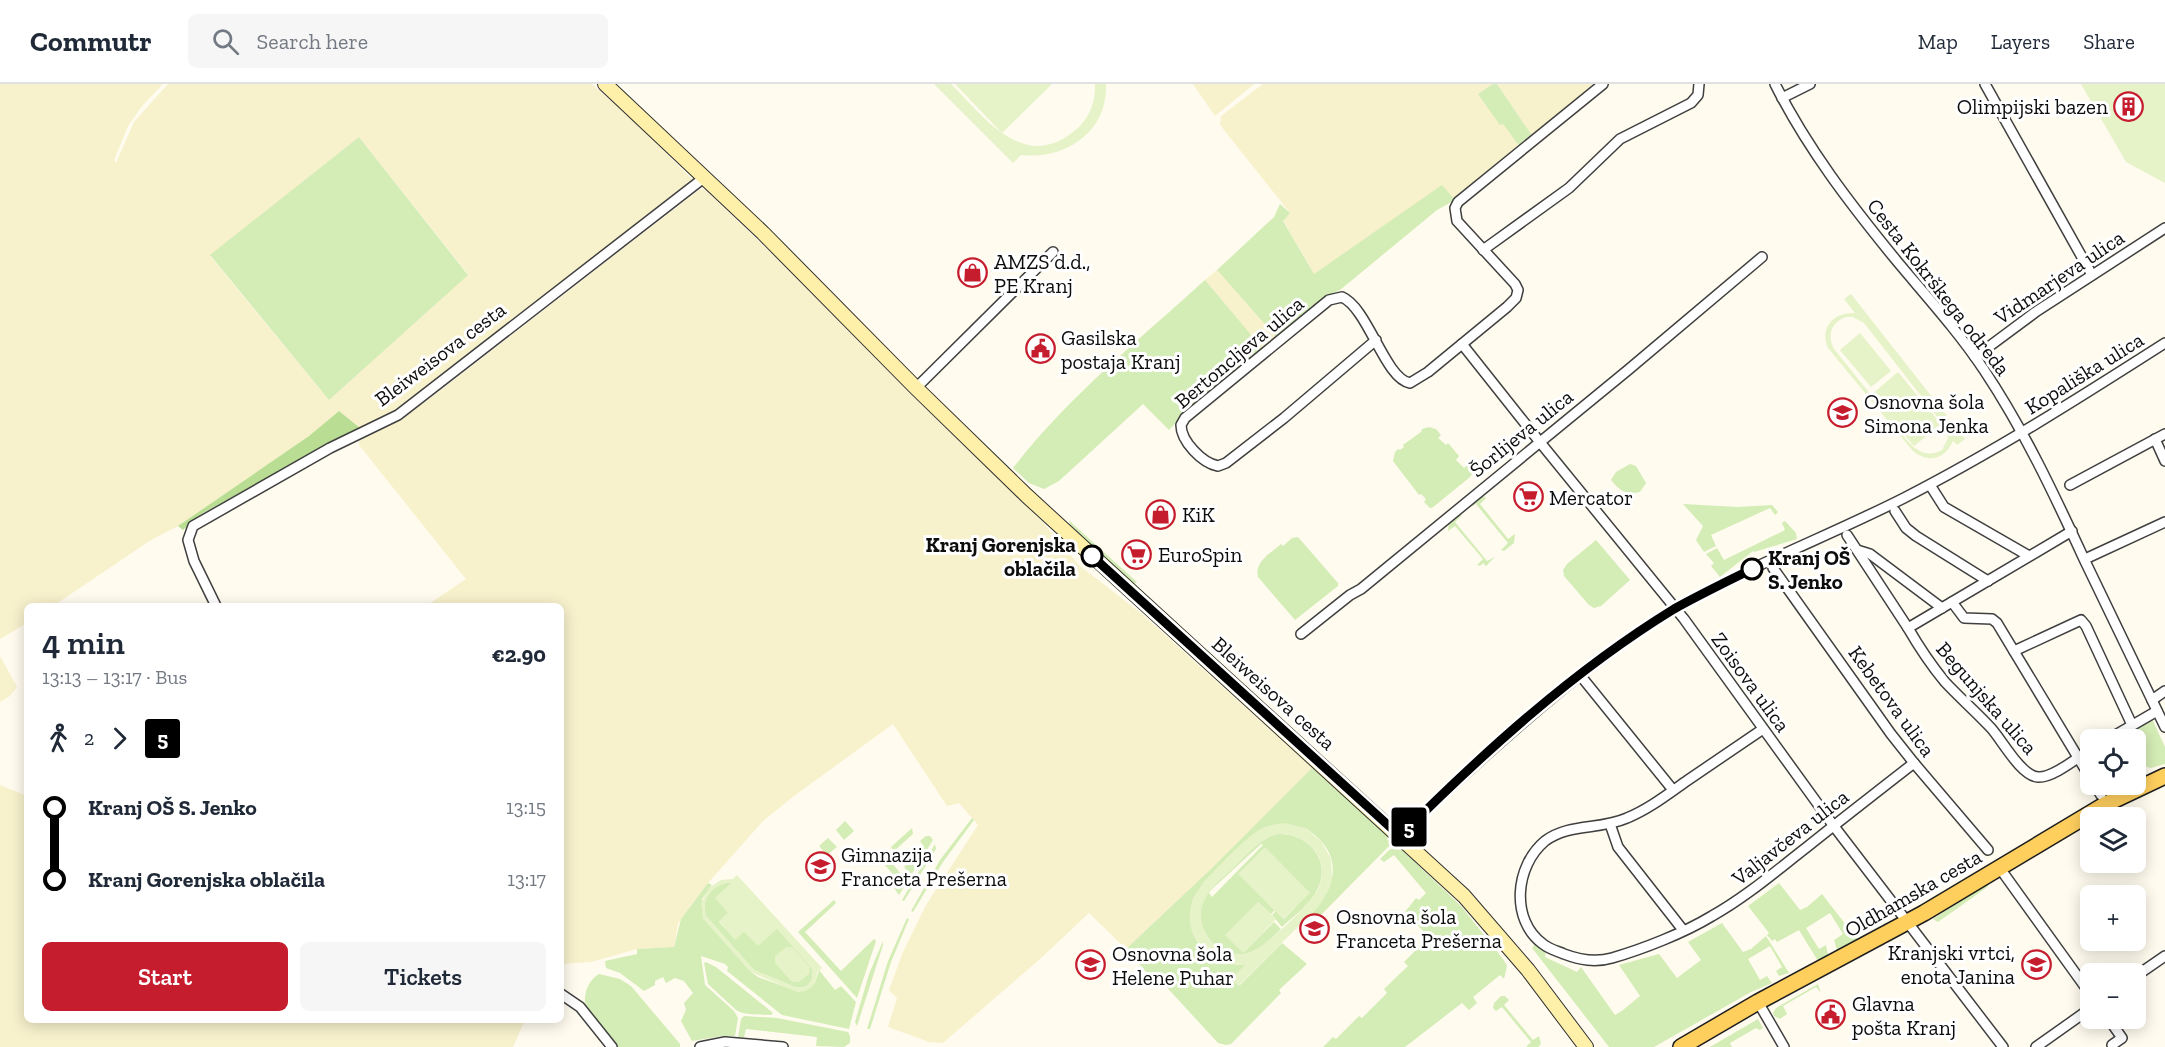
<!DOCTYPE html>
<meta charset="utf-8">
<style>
:root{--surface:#fff;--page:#f6f6f7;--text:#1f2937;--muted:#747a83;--line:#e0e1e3;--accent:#c61d2e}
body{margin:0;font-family:"Zilla Slab",serif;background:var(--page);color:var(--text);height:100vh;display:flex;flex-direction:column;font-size:22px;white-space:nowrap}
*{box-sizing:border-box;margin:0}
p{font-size:20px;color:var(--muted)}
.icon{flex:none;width:33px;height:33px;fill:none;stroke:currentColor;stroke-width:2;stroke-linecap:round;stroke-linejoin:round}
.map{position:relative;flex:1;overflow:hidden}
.drawer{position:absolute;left:24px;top:519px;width:540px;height:420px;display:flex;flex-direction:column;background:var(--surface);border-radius:9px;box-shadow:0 3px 15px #0003}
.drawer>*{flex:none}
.badge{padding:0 12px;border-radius:4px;font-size:21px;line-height:39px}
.buttons{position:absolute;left:2080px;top:645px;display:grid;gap:12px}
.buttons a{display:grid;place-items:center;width:66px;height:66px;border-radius:9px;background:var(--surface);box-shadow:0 3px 15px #0003;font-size:30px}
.map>.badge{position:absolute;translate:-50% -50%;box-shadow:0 0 0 3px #fff}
.legs{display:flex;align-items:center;gap:9px;height:66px;padding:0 18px;font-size:20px}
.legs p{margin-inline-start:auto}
.summary{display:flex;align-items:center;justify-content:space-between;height:102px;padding:0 18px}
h1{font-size:33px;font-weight:600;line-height:45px}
.button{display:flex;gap:12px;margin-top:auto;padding:12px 18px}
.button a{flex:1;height:69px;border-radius:9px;background:var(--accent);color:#fff;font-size:24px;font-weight:600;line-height:69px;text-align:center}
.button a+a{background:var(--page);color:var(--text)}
ul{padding:0 18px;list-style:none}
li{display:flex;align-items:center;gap:21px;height:72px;font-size:22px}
li i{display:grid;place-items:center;width:9px;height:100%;margin:0 8px;background:currentColor}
li i::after{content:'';width:15px;height:15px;margin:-8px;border:4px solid;border-radius:50%;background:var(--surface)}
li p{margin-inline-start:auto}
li:first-child i{background:linear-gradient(#0000 50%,currentColor 0)}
li:last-child i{background:linear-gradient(currentColor 50%,#0000 0)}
header{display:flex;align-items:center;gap:36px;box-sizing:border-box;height:84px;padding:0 30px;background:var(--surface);border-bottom:2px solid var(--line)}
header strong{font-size:28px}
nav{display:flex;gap:33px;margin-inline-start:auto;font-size:21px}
.search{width:420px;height:54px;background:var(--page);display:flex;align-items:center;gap:15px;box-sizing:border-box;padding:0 21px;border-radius:9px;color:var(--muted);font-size:22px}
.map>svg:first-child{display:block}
.farmland{fill:#f7f1cc;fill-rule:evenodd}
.green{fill:#d4ecb5;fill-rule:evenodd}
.forest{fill:#b9de93}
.pitch{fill:#e6f2c7;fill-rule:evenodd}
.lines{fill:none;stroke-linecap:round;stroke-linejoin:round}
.street-casing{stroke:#404040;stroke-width:12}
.secondary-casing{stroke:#2f2f2f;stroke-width:16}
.primary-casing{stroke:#1e1e1e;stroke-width:18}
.street{stroke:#fff;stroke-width:9}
.secondary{stroke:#fff0a9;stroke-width:14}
.primary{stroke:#ffcf5e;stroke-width:15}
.line-1-casing{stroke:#fff;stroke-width:14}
.line-1{stroke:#000;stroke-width:9}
.stop-1-dot{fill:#fff;stroke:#000;stroke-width:3}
.labels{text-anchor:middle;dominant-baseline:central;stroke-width:6;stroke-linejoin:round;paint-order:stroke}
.poi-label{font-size:21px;fill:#0d0d0d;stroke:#fff;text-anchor:start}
.street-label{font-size:21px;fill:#0d0d0d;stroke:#fff}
.stop-label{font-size:21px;font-weight:bold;fill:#0d0d0d;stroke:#fff;text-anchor:end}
</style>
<header>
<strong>Commutr</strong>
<div class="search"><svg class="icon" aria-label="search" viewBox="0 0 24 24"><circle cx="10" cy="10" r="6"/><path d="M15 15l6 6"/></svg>Search here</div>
<nav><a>Map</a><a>Layers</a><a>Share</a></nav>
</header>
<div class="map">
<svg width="2165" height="963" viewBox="0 0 2165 963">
<rect width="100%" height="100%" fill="#fffbee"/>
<g class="farmland">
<path d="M 0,0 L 163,0 L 142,22 L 128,42 L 114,76 L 116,79 L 134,38 L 168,0 L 592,0 L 637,40 L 692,95 L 690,99 L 428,304 L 396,326 L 360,344 L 339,327 L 309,352 L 178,442 L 151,456 L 53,522 L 27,522 L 27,539 L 0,555 ZM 359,53 L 468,190 L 329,316 L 210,172 Z"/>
<polygon points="1193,0 1254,0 1215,32"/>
<polygon points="1263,0 1493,0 1479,10 1501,41 1503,40 1520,63 1455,116 1442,102 1314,190 1283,136 1290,129 1220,41 1221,32"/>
<polygon points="1497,0 1598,0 1533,53"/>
<polygon points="704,105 783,180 909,308 1040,435 1080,482 1142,530 1312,684 1213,783 1126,865 1089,829 1040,875 943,959 929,958 888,943 897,914 889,906 903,868 926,821 978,741 959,719 947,722 893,640 794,712 763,737 708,799 681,835 678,840 674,863 637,865 591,878 561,880 561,522 426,522 466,495 359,361 359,357 397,337 432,313 629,160 699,106"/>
<polygon points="1217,186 1277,254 1263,265 1205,196"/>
<polygon points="0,572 17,603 10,612 0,618"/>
<polygon points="0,701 27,712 27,936 525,936 513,963 0,963"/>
</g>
<g class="green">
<polygon points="1493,0 1497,0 1533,53 1520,63 1503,40 1500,41 1478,10"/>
<polygon points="359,53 468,191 329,316 210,171"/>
<polygon points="1442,101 1455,116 1437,126 1340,206 1331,210 1277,254 1217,186 1274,133 1280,120 1290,129 1283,137 1314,190"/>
<path d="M 1205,196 L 1263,265 L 1182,332 L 1169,346 L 1143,320 L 1059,397 L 1044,405 L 1029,399 L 1013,384 C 1067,314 1140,255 1205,196 Z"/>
<polygon points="1429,343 1436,345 1441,351 1438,354 1446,361 1448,359 1459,372 1456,376 1464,384 1467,381 1472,390 1470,393 1432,424 1430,424 1424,418 1426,415 1421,410 1419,411 1393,377 1395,368 1398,365 1400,366 1404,363 1403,361 1421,348 1422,345"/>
<path d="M 1630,380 L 1636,382 L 1646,399 L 1640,408 C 1626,411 1620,407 1611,396 L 1616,388 Z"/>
<polygon points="1483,412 1486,414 1480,420 1508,455 1515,450 1514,459 1504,467 1501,466 1508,459 1476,420 1468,424"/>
<polygon points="1683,420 1738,423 1772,421 1778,428 1775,431 1770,424 1711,451 1716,462 1704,468 1696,456 1703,442"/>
<polygon points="1459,430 1462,431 1455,438 1487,477 1495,473 1486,482 1483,479 1480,482 1477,481 1483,475 1455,442 1448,447 1449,439"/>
<polygon points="1069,436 1075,442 1137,498 1133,501 1077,450 1070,442"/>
<polygon points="1785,437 1796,449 1797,455 1754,468 1753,467 1720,493 1711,482 1714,479 1706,470 1717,464 1724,476 1785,446 1782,439"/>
<path d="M 1298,453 L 1338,499 L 1338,502 L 1295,536 L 1258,493 C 1254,478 1271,469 1281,460 L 1283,462 L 1292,454 Z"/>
<polygon points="1596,456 1630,496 1601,522 1594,524 1589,521 1564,492 1563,486 1567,480"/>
<polygon points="2149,635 2153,637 2165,663 2165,680 2151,684 2136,680 2136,656 2122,656 2133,649 2134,643"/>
<path d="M 1312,684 L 1388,753 L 1387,755 L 1392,759 L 1314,838 L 1309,832 C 1338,803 1345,769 1305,744 L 1249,754 L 1204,798 L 1193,815 L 1191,825 L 1196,855 L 1201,864 L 1217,876 L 1237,881 L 1246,881 L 1239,902 L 1282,859 L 1307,880 L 1279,906 L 1281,909 L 1231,960 L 1226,961 L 1218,959 L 1160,896 L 1156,899 L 1126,865 L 1213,783 Z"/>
<polygon points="972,734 974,736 943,778 913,828 911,827 940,776"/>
<polygon points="845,737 854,747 844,756 836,746"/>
<polygon points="912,744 913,750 894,767 891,763"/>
<path d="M 1277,750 C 1307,748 1333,776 1317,806 C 1310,820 1294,832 1282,843 L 1272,831 L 1276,827 L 1284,835 L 1310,808 L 1239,790 L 1275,826 L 1271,830 L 1258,818 L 1243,869 L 1274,838 L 1281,845 C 1272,853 1264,863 1252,868 C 1222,879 1192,848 1203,818 C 1209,803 1226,791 1237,780 C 1249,768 1260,755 1277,750 ZM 1261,760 L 1263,761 L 1212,813 L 1209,809 L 1211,806 Z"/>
<polygon points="926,752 930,752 933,756 911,791 904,783 924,763 920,757"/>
<polygon points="828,754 837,763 827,771 819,762"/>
<polygon points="935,760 936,765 904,817 902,816"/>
<polygon points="1396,763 1399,766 1400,764 1461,822 1503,875 1507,882 1504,895 1500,891 1473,913 1477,919 1469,926 1462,919 1405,963 1323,963 1333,953 1336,955 1359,932 1362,934 1387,909 1384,905 1408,882 1404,878 1429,853 1405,828 1416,814 1419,816 1426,809 1394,771 1384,778 1380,775 1389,766"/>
<polygon points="889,772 892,775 890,777 902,791 905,789 909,794 899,811 894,804 900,798 882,778"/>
<polygon points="1992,796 1986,804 1938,838 1933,835"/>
<polygon points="708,799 712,801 702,815 703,834 751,888 758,893 799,908 815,899 819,886 835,906 841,902 856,918 849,945 782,931 727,887 728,883 725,880 701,872 705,901 734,927 738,934 735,952 722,952 692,957 681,937 686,926 684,919 693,909 684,897 675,894 666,899 663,893 655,897 655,901 644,907 620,889 606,884 605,877 637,870 637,865 674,863 681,835"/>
<path d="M 726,799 L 732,799 L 728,829 L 719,838 L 735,855 L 744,847 L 777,844 L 812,884 C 815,896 808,906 795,903 L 754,886 L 706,832 C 701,816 710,803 726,799 Z"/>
<polygon points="1779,799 1800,826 1807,823 1822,810 1857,855 1837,866 1834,856 1843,850 1830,829 1806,844 1819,865 1826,861 1828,871 1818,877 1799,846 1777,858 1775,855 1772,857 1767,851 1769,849 1748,822"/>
<polygon points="834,816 836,819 805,848 841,887 874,855 876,857 857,914 798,848"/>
<polygon points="907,834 909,835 891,878 870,945 867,945 888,877"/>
<polygon points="1722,839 1743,868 1751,865 1766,852 1789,889 1779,892 1776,887 1782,883 1770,862 1748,875 1760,896 1767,892 1772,899 1751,908 1654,963 1609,963 1532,864 1536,859 1546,866 1545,873 1577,888 1581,883 1615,931 1623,926 1640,912 1619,881 1659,870 1677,894 1701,876 1688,858"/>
<polygon points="883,857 883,861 857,942 855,938 869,890"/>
<path d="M 706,878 L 716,883 L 773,929 L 771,931 C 760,930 746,932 736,926 L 708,900 L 704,879 Z"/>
<path d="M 599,890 L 620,895 L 631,902 L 680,960 L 680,963 L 618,963 C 608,951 595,938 587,924 C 581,913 589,895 599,890 Z"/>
<polygon points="1818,900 1821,909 1816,903 1783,922 1787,930 1780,935 1774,932 1773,929 1776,924"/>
<polygon points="1501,912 1505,912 1509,916 1504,921 1533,956 1539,952 1541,960 1538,963 1526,963 1531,958 1502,923 1496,927 1493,924 1494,919"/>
<polygon points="744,932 777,934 848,948 850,952 850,959 844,963 816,962 817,953 746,945 744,953 738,953 741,935"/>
<polygon points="1758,935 1763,944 1760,946 1756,944 1730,959 1732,963 1710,963"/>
</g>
<polygon class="forest" points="339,327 360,344 203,429 183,446 178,442 309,352"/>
<g class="pitch">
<path d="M 934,0 L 951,0 C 983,32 1023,88 1073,48 C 1088,37 1096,19 1095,0 L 1106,0 C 1108,48 1065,76 1021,71 L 1013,79 Z"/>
<polygon points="955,0 1052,0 1002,49"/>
<polygon points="2081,0 2165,0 2165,99 2126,78"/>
<path d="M 1851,210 L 1965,355 L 1957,361 L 1953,357 C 1945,376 1927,380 1912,366 L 1828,264 C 1819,243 1834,228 1855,229 L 1844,215 ZM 1846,233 L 1853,233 L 1864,239 L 1943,340 L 1948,354 L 1942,366 C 1917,380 1902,348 1888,332 L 1914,362 L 1941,340 L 1898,288 L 1871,311 L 1834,265 C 1827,251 1831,238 1846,233 Z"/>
<polygon points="1860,249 1891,287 1871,303 1840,266"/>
<path d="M 1286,739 L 1305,744 L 1321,757 L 1331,775 L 1332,795 L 1329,805 L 1318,823 L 1238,902 L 1231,895 L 1245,881 C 1208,882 1178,850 1194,813 C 1202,797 1244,755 1259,746 C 1267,741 1276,740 1286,739 ZM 1277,750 C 1306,748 1331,773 1319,803 C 1313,818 1265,864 1250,868 C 1240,872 1228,870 1219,864 C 1212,860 1205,852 1203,843 C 1194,816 1217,799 1234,783 C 1247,770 1259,755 1277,750 Z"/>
<polygon points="1265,763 1310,809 1283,835 1238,790"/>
<path d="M 737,791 L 822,884 L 817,888 C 817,902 808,910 794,907 L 751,888 L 703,834 L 701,819 L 709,804 L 721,796 L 733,795 ZM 726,799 L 731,799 L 715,814 L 728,829 L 719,837 L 735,856 L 744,848 L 758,862 L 777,845 L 812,884 C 815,896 808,906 795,903 L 754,886 L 706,832 C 701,816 710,803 726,799 Z"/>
<polygon points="1258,818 1276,835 1243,869 1225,851"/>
<polygon points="786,863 792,863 810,883 809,890 799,898 792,898 775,879 775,872"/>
</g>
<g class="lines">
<defs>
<g id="street">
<path d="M 1775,0 C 1807,64 1851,121 1896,176 C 1926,212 1958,247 1984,286 C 2024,346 2054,410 2084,475 C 2111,531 2138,587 2165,643"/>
<polyline points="1985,0 2092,191"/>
<polyline points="1782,14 1810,0"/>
<polyline points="1483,166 1569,104 1620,55 1691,19 1698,11 1699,0"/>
<path d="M 1376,256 L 1284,334 L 1226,379 L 1218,382 C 1202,379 1181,357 1181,341 L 1185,334 L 1329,216 L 1342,213 C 1368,224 1385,295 1410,299 L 1428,288 L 1507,223 L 1516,214 L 1518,206 L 1515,200 L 1457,137 L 1455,124 L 1458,118 L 1603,0"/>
<polyline points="1462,260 1539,357 1684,535 1833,741 2003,963"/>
<polyline points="1975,273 2037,227 2165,144"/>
<polyline points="916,304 1053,168"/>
<polyline points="2155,355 2165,377"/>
<polyline points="1930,401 1944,423 2029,472"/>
<polyline points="2070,401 2165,350"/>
<polyline points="1895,427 1906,444 1916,452 1988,497"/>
<path d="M 2072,447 L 1908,544 C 1919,563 1931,581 1945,598 C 1960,614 1976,628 1991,644 C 2002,656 2021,692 2038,693 C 2053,694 2078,673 2091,665"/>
<polyline points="1847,451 1908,544"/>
<polyline points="1857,466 1870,470 1942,524"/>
<polyline points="2085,475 2165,438"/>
<polyline points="1773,484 1891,650 1914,679 1988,766"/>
<polyline points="1952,518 1964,534 1992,535 1997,539 2091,695"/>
<polyline points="216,522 194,477 188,456 193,442 330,364 398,331 705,93"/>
<polyline points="1301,550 1350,511 1361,505 1628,286 1762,173"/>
<polyline points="2014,567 2081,536 2086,542 2132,641"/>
<polyline points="1580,591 1673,706"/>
<polyline points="2152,616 2165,607"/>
<path d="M 1763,645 C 1738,662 1713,679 1688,696 C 1668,710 1649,725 1627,734 C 1600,746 1569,739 1545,757 C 1515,782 1510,836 1543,860 C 1549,865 1557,867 1564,870 C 1580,876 1595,879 1612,874 C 1643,865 1684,849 1712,832 C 1746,813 1776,787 1807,763 C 1842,735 1878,707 1914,679"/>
<polyline points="2107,656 2157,627"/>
<polyline points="2094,700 2101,711"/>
<polyline points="1610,740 1618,763 1683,846"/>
<path d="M 1400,752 C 1440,712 1482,674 1525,637 C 1572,596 1622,556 1676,524 C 1749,482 1829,452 1904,414 C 1994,368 2079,314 2165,259"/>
<polyline points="2004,790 2091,911"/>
<polyline points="2136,892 2165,872"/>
<polyline points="561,910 580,923 612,963"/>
<polyline points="1758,918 1784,963"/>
<polyline points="2108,934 2122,954 2112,961"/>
<polyline points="700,963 725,958 783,963"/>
<polyline points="2036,963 2091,924"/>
</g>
<polyline id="secondary" points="605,0 763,149 916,304 1027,412 1464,812 1528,886 1586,963"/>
<polyline id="primary" points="1681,963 1758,918 1924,829 2106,720 2165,692"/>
</defs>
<use href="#street" class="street-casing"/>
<use href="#secondary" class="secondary-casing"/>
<use href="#primary" class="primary-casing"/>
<use href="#street" class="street"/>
<use href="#secondary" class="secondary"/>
<use href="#primary" class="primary"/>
</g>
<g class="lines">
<defs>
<path id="line-1" d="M 1092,472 L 1400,752 C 1483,669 1573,587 1674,525 C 1699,511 1726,498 1752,485"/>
</defs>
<use href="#line-1" class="line-1-casing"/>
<use href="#line-1" class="line-1"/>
</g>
<defs>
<symbol id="building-ring" viewBox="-11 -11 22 22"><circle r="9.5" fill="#fff" stroke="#c61d2e" stroke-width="1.5"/><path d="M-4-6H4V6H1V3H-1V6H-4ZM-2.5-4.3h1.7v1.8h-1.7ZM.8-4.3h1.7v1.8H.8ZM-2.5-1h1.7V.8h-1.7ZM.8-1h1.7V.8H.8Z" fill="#c61d2e"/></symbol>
<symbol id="shop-ring" viewBox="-11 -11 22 22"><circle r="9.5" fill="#fff" stroke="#c61d2e" stroke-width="1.5"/><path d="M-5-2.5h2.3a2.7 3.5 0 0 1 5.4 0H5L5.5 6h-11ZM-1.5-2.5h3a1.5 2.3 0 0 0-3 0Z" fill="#c61d2e"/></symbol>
<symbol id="civic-ring" viewBox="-11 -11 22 22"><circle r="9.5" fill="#fff" stroke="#c61d2e" stroke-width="1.5"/><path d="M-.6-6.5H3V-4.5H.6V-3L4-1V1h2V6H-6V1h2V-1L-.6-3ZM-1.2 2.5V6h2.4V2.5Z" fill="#c61d2e"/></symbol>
<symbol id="school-ring" viewBox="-11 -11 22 22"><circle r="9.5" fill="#fff" stroke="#c61d2e" stroke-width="1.5"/><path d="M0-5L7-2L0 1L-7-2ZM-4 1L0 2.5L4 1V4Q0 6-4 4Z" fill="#c61d2e"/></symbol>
<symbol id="supermarket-ring" viewBox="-11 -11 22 22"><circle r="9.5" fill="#fff" stroke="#c61d2e" stroke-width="1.5"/><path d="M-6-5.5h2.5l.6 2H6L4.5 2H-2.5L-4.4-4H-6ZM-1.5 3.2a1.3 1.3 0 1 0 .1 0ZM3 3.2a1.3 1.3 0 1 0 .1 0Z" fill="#c61d2e"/></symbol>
</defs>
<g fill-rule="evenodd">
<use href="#building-ring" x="2112" y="6" width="33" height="33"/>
<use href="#shop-ring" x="956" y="172" width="33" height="33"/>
<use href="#civic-ring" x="1024" y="248" width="33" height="33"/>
<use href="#school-ring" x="1826" y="312" width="33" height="33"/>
<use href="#supermarket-ring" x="1512" y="396" width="33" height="33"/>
<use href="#shop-ring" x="1144" y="414" width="33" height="33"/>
<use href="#supermarket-ring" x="1120" y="454" width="33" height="33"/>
<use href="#school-ring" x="804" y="766" width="33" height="33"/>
<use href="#school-ring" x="1298" y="828" width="33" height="33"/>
<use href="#school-ring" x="2020" y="864" width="33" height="33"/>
<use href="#school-ring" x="1074" y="864" width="33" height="33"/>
<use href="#civic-ring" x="1814" y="914" width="33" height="33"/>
</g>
<g class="stop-1-dot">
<circle cx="1092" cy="472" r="10"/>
<circle cx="1752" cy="485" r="10"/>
</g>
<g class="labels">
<g class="poi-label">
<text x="2108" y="22" text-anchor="end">Olimpijski bazen</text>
<text x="994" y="177">AMZS d.d.,<tspan x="994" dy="24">PE Kranj</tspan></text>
<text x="1061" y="253">Gasilska<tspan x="1061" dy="24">postaja Kranj</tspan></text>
<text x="1864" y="317">Osnovna šola<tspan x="1864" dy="24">Simona Jenka</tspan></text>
<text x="1549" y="413">Mercator</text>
<text x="1182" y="430">KiK</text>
<text x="1158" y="470">EuroSpin</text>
<text x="841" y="770">Gimnazija<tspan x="841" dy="24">Franceta Prešerna</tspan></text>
<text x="1336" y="832">Osnovna šola<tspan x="1336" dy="24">Franceta Prešerna</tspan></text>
<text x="2015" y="868" text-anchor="end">Kranjski vrtci,<tspan x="2015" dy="24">enota Janina</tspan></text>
<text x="1112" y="869">Osnovna šola<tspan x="1112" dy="24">Helene Puhar</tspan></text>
<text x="1852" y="919">Glavna<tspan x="1852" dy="24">pošta Kranj</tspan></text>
</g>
<g class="street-label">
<text transform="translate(2059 193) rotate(-34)">Vidmarjeva ulica</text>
<text transform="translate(1939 203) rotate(52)">Cesta Kokrškega odreda</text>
<text transform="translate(1239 268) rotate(-40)">Bertoncljeva ulica</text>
<text transform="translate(440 270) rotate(-37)">Bleiweisova cesta</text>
<text transform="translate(2084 289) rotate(-32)">Kopališka ulica</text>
<text transform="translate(1521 349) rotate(-39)">Šorlijeva ulica</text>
<text transform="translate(1751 598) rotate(54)">Zoisova ulica</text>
<text transform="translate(1274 609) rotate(42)">Bleiweisova cesta</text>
<text transform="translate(1987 614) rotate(49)">Begunjska ulica</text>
<text transform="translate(1892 617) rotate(54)">Kebetova ulica</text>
<text transform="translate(1790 753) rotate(-38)">Valjavčeva ulica</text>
<text transform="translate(1913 809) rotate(-30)">Oldhamska cesta</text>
</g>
<g class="stop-label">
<text x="1076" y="460">Kranj Gorenjska<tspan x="1076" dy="24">oblačila</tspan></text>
<text x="1768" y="473" text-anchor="start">Kranj OŠ<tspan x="1768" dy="24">S. Jenko</tspan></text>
</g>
</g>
</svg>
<div class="buttons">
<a><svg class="icon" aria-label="locate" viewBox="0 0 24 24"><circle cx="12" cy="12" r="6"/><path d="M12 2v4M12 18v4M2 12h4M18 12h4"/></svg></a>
<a><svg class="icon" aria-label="layers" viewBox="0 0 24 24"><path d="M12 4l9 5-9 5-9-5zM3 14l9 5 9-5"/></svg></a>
<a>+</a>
<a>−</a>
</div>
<b class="badge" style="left:1409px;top:743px;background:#000;color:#fff">5</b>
<section class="drawer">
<div class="summary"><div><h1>4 min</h1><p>13:13 – 13:17 · Bus</p></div><b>€2.90</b></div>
<div class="legs"><svg class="icon" aria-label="walk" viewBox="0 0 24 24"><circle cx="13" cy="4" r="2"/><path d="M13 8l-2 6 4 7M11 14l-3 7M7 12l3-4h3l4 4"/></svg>2<svg class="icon" aria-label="forward" viewBox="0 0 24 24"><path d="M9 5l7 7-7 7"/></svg><b class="badge" style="background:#000;color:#fff">5</b></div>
<ul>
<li><i style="color:#000"></i><b>Kranj OŠ S. Jenko</b><p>13:15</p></li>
<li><i style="color:#000"></i><b>Kranj Gorenjska oblačila</b><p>13:17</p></li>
</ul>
<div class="button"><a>Start</a><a>Tickets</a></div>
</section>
</div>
